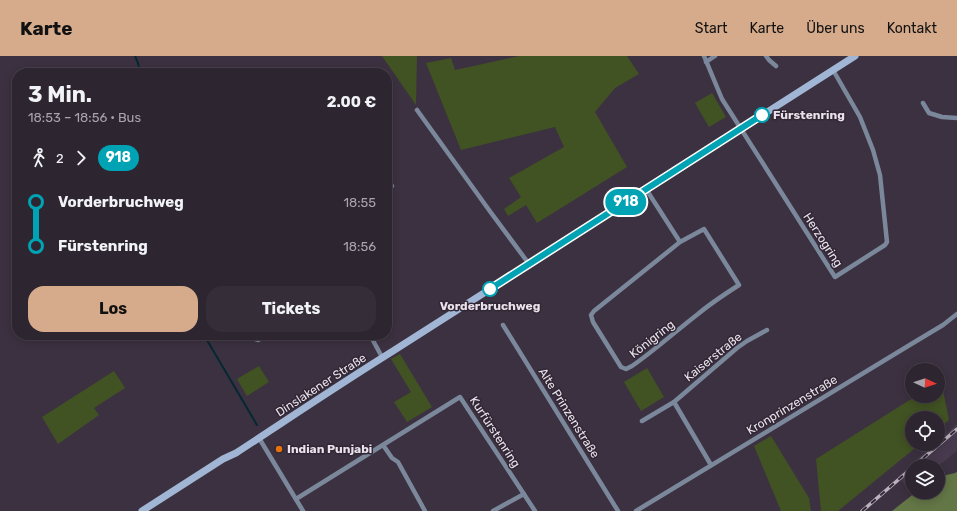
<!DOCTYPE html>
<html lang="de">
<meta charset="utf-8">
<style>
:root{--surface:#2d2530;--page:#352d38;--text:#f1f3f6;--muted:#a7a5ab;--line:#48424c;--accent:#d6ab8b}
body{margin:0;font-family:Rubik,sans-serif;background:var(--page);color:var(--text);height:100vh;display:flex;flex-direction:column;font-size:15px;white-space:nowrap}
*{box-sizing:border-box;margin:0}
p{font-size:13px;color:var(--muted)}
.icon{flex:none;width:22px;height:22px;fill:none;stroke:currentColor;stroke-width:2;stroke-linecap:round;stroke-linejoin:round}
.map{position:relative;flex:1;overflow:hidden}
.drawer{position:absolute;left:12px;top:12px;width:380px;height:272px;display:flex;flex-direction:column;background:var(--surface);border-radius:16px;box-shadow:0 2px 10px #0003,0 0 0 1px var(--line)}
.drawer>*{flex:none}
.badge{padding:0 8px;border-radius:13px;font-size:14px;line-height:26px}
.needle{width:26px;rotate:94deg}
.tools{position:absolute;left:905px;top:307px;display:grid;gap:8px}
.tools a{display:grid;place-items:center;width:40px;height:40px;border-radius:50%;background:var(--surface);box-shadow:0 2px 10px #0003,0 0 0 1px var(--line);font-size:20px}
.map>.badge{position:absolute;translate:-50% -50%;box-shadow:0 0 0 2px #fff}
.legs{display:flex;align-items:center;gap:6px;height:44px;padding:0 16px;font-size:13px}
.legs p{margin-inline-start:auto}
.summary{display:flex;align-items:center;justify-content:space-between;height:68px;padding:0 16px}
h1{font-size:22px;font-weight:700;line-height:30px}
.button{display:flex;gap:8px;margin-top:auto;padding:8px 16px}
.button a{flex:1;height:46px;border-radius:16px;background:var(--accent);color:#111;font-size:16px;font-weight:700;line-height:46px;text-align:center}
.button a+a{background:var(--page);color:var(--text)}
ul{padding:0 16px;list-style:none}
li{display:flex;align-items:center;gap:14px;height:44px;font-size:15px}
li i{display:grid;place-items:center;width:6px;height:100%;margin:0 5px;background:currentColor}
li i::after{content:'';width:10px;height:10px;margin:-5px;border:3px solid;border-radius:50%;background:var(--surface)}
li p{margin-inline-start:auto}
li:first-child i{background:linear-gradient(#0000 50%,currentColor 0)}
li:last-child i{background:linear-gradient(currentColor 50%,#0000 0)}
header{display:flex;align-items:center;gap:24px;box-sizing:border-box;height:56px;padding:0 20px;background:var(--accent);color:#111}
header strong{font-size:19px}
nav{display:flex;gap:22px;margin-inline-start:auto;font-size:14px}
.map>svg:first-child{display:block}
.built{fill:#483a4e}
.green{fill:#415223}
.forest{fill:#637646}
.lines{fill:none;stroke-linecap:round;stroke-linejoin:round}
.stream{stroke:#062734;stroke-width:2}
.minor{stroke:#7b889b;stroke-width:4.5}
.secondary{stroke:#a1b6d5;stroke-width:7}
.rail-casing{stroke:#bab2bd;stroke-width:3.5}
.rail{stroke:#312735;stroke-width:2;stroke-dasharray:6;stroke-linecap:butt}
.line-1-casing{stroke:#fff;stroke-width:9}
.line-1{stroke:#00a3b4;stroke-width:6}
.stop-1-dot{fill:#fff;stroke:#00a3b4;stroke-width:2}
.food-dot{fill:#e8710a;stroke:#312735;stroke-width:1.5}
.labels{text-anchor:middle;dominant-baseline:central;stroke-width:3;stroke-linejoin:round;paint-order:stroke}
.stop-label{font-size:12px;font-weight:bold;fill:#e9e2ec;stroke:#312735;text-anchor:start}
.street-label{font-size:12px;fill:#e9e2ec;stroke:#312735}
.poi-label{font-size:12px;font-weight:bold;fill:#e9e2ec;stroke:#312735;text-anchor:start}
</style>
<header>
<strong>Karte</strong>
<nav><a>Start</a><a>Karte</a><a>Über uns</a><a>Kontakt</a></nav>
</header>
<div class="map">
<svg width="957" height="455" viewBox="0 0 957 455">
<rect width="100%" height="100%" fill="#3c3140"/>
<polygon class="built" points="957,368 957,395 938,410 912,410 912,431 909,434 898,420 934,388 938,388 938,385"/>
<g class="green">
<polygon points="382,0 417,0 416,49"/>
<polygon points="519,0 627,0 639,18 615,32 595,56 627,111 537,167 526,149 508,160 504,153 521,141 509,122 564,91 555,71 461,94 426,7 451,2 455,14"/>
<polygon points="712,37 726,61 709,71 695,47"/>
<polygon points="400,298 432,351 407,366 394,346 411,336 391,303"/>
<polygon points="259,310 269,326 247,340 237,323"/>
<polygon points="647,312 664,341 641,355 624,326"/>
<polygon points="114,315 125,332 94,352 99,359 58,388 42,361"/>
<polygon points="941,324 949,364 938,373 938,362 912,362 912,388 920,388 838,455 821,455 816,403 916,340 938,340 938,326"/>
<polygon points="771,380 809,442 811,455 781,455 754,390"/>
</g>
<polygon class="forest" points="957,416 957,455 892,455 916,436 938,436 938,421 955,417"/>
<g class="lines">
<g class="stream">
<polyline points="135,0 138,7 140,17"/>
<polyline points="204,279 257,369"/>
</g>
<g class="minor">
<polyline points="704,0 722,43 835,221 885,189 887,186 880,119 873,94 860,61 833,14"/>
<polyline points="766,0 769,4 776,10"/>
<polyline points="706,6 715,0"/>
<polyline points="923,47 929,57 942,61 957,62"/>
<polyline points="417,54 489,154 529,208"/>
<path d="M 646,133 L 680,186 L 704,173 L 739,229 C 725,238 711,247 698,258 C 676,275 655,294 632,310 L 626,313 L 621,311 L 593,266 L 591,259 L 594,255 L 680,186"/>
<polyline points="387,134 392,130"/>
<polyline points="387,204 388,206"/>
<polyline points="503,269 618,455"/>
<polyline points="249,279 250,281 258,284 269,279"/>
<polyline points="370,279 382,301"/>
<polyline points="674,346 711,409"/>
<polyline points="642,365 674,346 737,292 747,285 767,274"/>
<polyline points="259,382 303,455"/>
<polyline points="383,389 392,402 398,406 425,455"/>
<polyline points="296,443 460,341 535,455"/>
<polyline points="493,455 524,438"/>
<polyline points="636,455 913,287 943,269 957,258"/>
</g>
<path class="secondary" d="M 142,455 L 223,403 L 236,397 C 288,363 340,328 393,295 L 855,0"/>
<defs>
<g id="rail">
<polyline points="914,410 957,373"/>
<polyline points="862,455 912,412"/>
</g>
</defs>
<use href="#rail" class="rail-casing"/>
<use href="#rail" class="rail"/>
</g>
<g class="lines">
<defs>
<polyline id="line-1" points="490,233 762,59"/>
</defs>
<use href="#line-1" class="line-1-casing"/>
<use href="#line-1" class="line-1"/>
</g>
<g class="stop-1-dot">
<circle cx="762" cy="59" r="7"/>
<circle cx="490" cy="233" r="7"/>
</g>
<circle class="food-dot" cx="279" cy="393" r="4"/>
<g class="labels">
<g class="stop-label">
<text x="773" y="59">Fürstenring</text>
<text x="490" y="250" text-anchor="middle">Vorderbruchweg</text>
</g>
<g class="street-label">
<text transform="translate(823 184) rotate(57)">Herzogring</text>
<text transform="translate(652 283) rotate(-38)">Königring</text>
<text transform="translate(713 301) rotate(-39)">Kaiserstraße</text>
<text transform="translate(321 329) rotate(-33)">Dinslakener Straße</text>
<text transform="translate(792 349) rotate(-31)">Kronprinzenstraße</text>
<text transform="translate(569 357) rotate(58)">Alte Prinzenstraße</text>
<text transform="translate(495 376) rotate(57)">Kurfürstenring</text>
</g>
<g class="poi-label">
<text x="287" y="393">Indian Punjabi</text>
</g>
</g>
</svg>
<div class="tools">
<a><svg class="needle" viewBox="-14 -14 28 28"><path d="M0-13l5 13h-10z" fill="#e53935"/><path d="M0 13l5-13h-10z" fill="#a7a5ab"/></svg></a>
<a><svg class="icon" aria-label="locate" viewBox="0 0 24 24"><circle cx="12" cy="12" r="6"/><path d="M12 2v4M12 18v4M2 12h4M18 12h4"/></svg></a>
<a><svg class="icon" aria-label="layers" viewBox="0 0 24 24"><path d="M12 4l9 5-9 5-9-5zM3 14l9 5 9-5"/></svg></a>
</div>
<b class="badge" style="left:626px;top:146px;background:#00a3b4;color:#fff">918</b>
<section class="drawer">
<div class="summary"><div><h1>3 Min.</h1><p>18:53 – 18:56 · Bus</p></div><b>2.00 €</b></div>
<div class="legs"><svg class="icon" aria-label="walk" viewBox="0 0 24 24"><circle cx="13" cy="4" r="2"/><path d="M13 8l-2 6 4 7M11 14l-3 7M7 12l3-4h3l4 4"/></svg>2<svg class="icon" aria-label="forward" viewBox="0 0 24 24"><path d="M9 5l7 7-7 7"/></svg><b class="badge" style="background:#00a3b4;color:#fff">918</b></div>
<ul>
<li><i style="color:#00a3b4"></i><b>Vorderbruchweg</b><p>18:55</p></li>
<li><i style="color:#00a3b4"></i><b>Fürstenring</b><p>18:56</p></li>
</ul>
<div class="button"><a>Los</a><a>Tickets</a></div>
</section>
</div>
